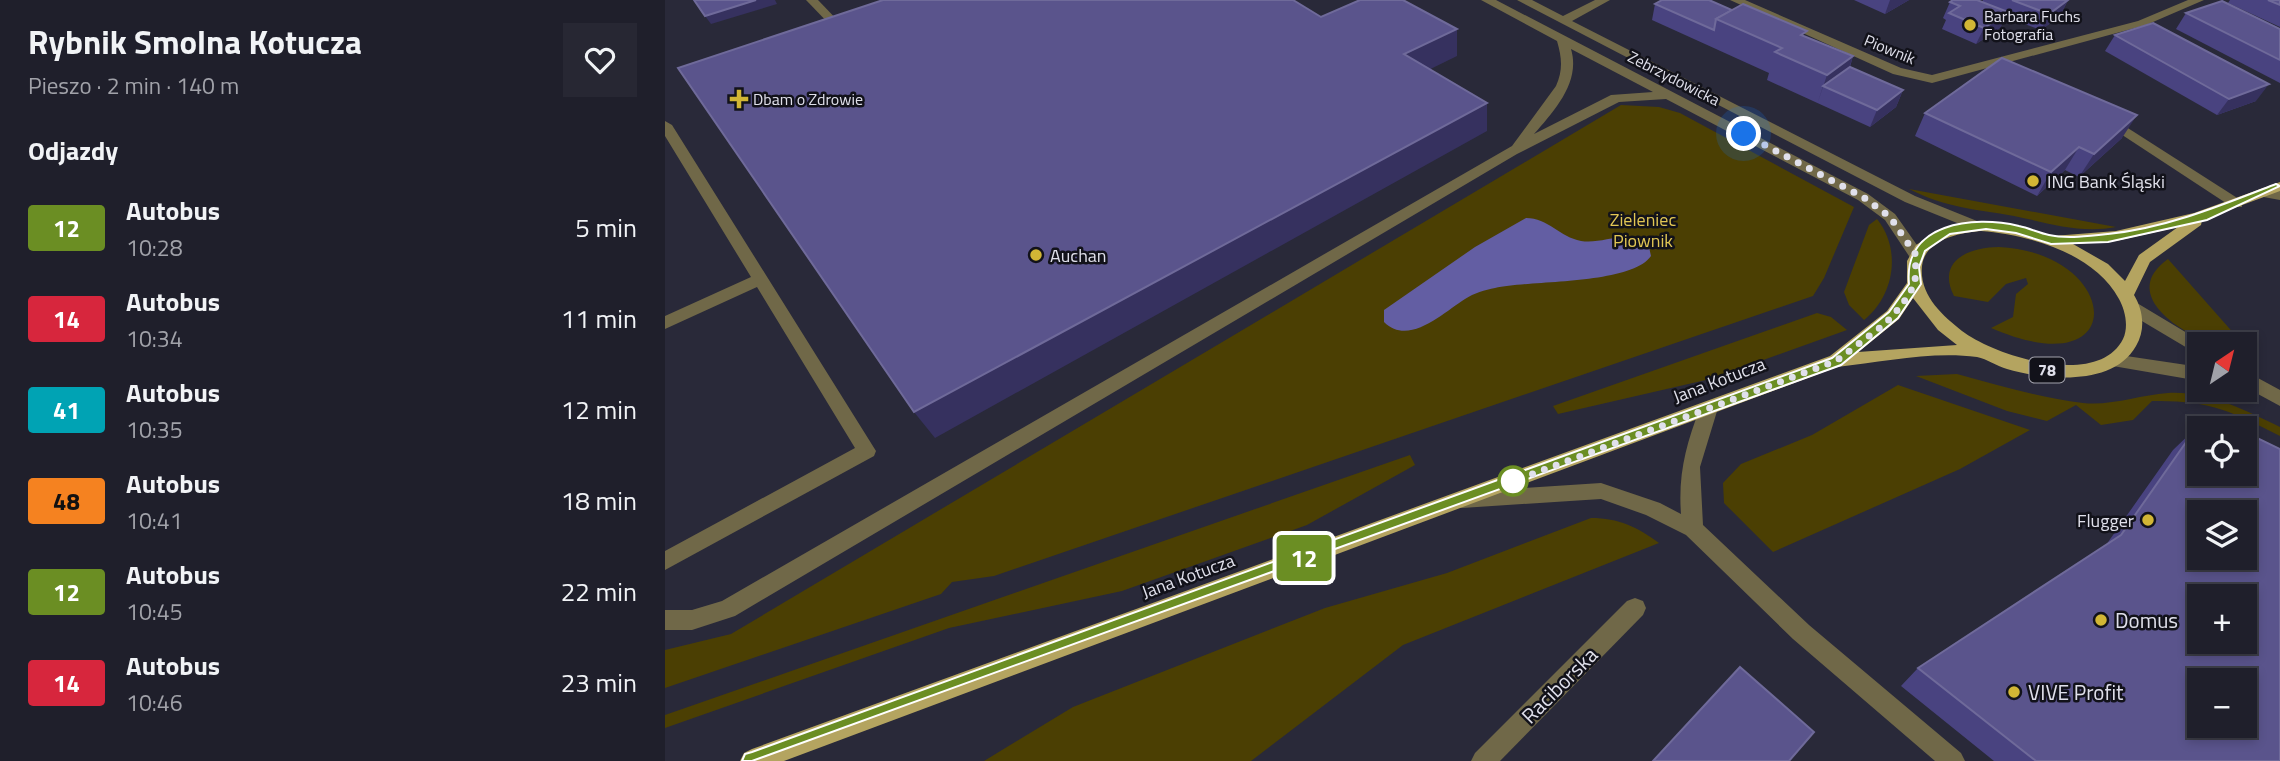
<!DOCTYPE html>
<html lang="pl">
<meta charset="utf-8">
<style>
:root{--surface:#1f1f2b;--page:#272733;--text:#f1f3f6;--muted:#a1a2a9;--line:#3c3d47}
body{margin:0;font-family:"Titillium Web",sans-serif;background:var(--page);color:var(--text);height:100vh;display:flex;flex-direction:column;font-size:26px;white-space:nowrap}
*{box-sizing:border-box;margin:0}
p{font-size:23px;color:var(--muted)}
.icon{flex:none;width:38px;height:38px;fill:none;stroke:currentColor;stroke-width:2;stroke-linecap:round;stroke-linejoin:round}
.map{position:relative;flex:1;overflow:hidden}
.drawer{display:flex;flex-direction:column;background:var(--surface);width:665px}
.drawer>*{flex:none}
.badge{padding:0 14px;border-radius:5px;font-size:24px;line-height:46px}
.needle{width:46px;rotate:35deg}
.fabs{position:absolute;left:1522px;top:332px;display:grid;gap:14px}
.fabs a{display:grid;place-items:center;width:70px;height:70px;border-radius:0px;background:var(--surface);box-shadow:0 4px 10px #0003,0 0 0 2px var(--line);font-size:35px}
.you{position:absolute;width:35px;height:35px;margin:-18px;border:5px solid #fff;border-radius:50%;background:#1a73e8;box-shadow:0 0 0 10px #1a73e833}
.map>.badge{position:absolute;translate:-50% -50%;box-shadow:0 0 0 4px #fff}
h2{padding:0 28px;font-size:26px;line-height:63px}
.round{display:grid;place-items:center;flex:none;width:74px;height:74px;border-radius:0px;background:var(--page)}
.overview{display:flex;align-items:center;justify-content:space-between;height:119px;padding:0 28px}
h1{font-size:33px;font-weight:700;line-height:52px}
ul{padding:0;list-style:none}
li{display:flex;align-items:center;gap:21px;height:91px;padding:0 28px}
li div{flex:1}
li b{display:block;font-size:26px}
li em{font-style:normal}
li .badge{min-width:77px;font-weight:700;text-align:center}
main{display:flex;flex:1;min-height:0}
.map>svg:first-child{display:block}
.green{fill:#4b3f03}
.water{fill:#635ea3}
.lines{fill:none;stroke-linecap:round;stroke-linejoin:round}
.minor{fill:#706848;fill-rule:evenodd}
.major{fill:#b4a460;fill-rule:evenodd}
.wall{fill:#494380}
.shaded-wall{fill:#36315f}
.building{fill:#5a548c;stroke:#6f6a9a;stroke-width:2;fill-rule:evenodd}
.line{fill:#6b8e23;stroke:#fff;stroke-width:2}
.walk{stroke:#e0e0eb;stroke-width:7;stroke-dasharray:0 12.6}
.poi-dot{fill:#d2b635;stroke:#12121a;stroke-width:2.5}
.stop-dot{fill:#fff;stroke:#6b8e23;stroke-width:3.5}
.labels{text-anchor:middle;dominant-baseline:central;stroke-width:5;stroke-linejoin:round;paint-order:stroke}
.far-poi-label{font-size:16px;fill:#e0e0eb;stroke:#12121a;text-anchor:start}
.far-street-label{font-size:16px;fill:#e0e0eb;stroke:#12121a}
.shield{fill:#12121a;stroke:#a2a2ac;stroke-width:2}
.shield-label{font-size:16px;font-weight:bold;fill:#e0e0eb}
.poi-label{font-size:18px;fill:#e0e0eb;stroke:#12121a;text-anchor:start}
.park-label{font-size:18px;fill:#e2c754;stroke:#12121a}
.street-label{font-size:18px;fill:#e0e0eb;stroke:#12121a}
.near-poi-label{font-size:21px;fill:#e0e0eb;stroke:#12121a;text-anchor:start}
.near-street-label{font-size:21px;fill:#e0e0eb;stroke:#12121a}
</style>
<main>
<section class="drawer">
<div class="overview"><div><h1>Rybnik Smolna Kotucza</h1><p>Pieszo · 2 min · 140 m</p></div><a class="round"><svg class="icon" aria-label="heart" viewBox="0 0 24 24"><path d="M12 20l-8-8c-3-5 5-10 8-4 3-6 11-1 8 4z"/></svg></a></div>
<h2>Odjazdy</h2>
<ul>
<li><span class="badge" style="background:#6b8e23;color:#fff">12</span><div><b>Autobus</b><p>10:28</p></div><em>5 min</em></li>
<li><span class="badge" style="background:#d7263d;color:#fff">14</span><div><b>Autobus</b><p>10:34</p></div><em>11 min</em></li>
<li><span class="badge" style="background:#00a3b4;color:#fff">41</span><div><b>Autobus</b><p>10:35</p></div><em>12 min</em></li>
<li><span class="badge" style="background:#f58220;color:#111">48</span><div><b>Autobus</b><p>10:41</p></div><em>18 min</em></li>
<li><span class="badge" style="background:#6b8e23;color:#fff">12</span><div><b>Autobus</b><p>10:45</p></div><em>22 min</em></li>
<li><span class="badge" style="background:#d7263d;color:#fff">14</span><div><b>Autobus</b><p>10:46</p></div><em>23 min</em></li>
</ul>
</section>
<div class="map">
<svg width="1615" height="761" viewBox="0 0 1615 761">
<rect width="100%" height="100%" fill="#292939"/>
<g class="green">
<polygon points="956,105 994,107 1015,113 1189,207 1159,278 1148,296 329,576 287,582 276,594 0,688 0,650 66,634"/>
<path d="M 1244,189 L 1451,227 C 1415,234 1384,223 1349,216 C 1310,209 1281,208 1244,189 Z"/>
<path d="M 1212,219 C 1237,250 1229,296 1199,320 L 1184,305 L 1179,292 L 1204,225 Z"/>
<path d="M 1334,247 C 1457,253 1467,389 1326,328 L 1348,317 L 1351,294 L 1363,284 L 1361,278 L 1341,284 L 1323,302 L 1289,296 C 1271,261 1304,247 1334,247 Z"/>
<path d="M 1503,259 L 1579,345 C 1569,345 1555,347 1546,343 C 1512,331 1455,293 1503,259 Z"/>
<polygon points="1152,313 1166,317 1182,330 1045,379 893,414 888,406"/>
<path d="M 1292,374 C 1333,385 1375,398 1418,403 C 1447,406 1474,395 1503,393 C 1544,391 1579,410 1615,427 L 1615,436 C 1567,411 1543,400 1487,401 L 1468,420 L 1436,425 L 1411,405 L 1382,421 L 1342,411 L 1251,376 Z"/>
<polygon points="1233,385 1365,430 1295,469 1108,552 1059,503 1058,483 1076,464 1147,435"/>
<polygon points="745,455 750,465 642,525 457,591 284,628 0,728 0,715"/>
<path d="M 926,518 C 954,518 972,527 994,543 L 738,645 L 586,761 L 319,761 L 408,707 L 660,608 L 782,573 Z"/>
</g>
<path class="water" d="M 861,218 C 883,218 895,237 916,241 C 939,245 964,227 984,247 L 986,256 C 966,285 865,280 830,288 C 820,290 809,293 800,299 C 779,312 744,347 719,322 L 719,310 L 810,247 Z"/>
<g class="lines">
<g class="minor">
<polygon points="141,0 153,0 177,25 177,29 169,29"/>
<path d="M 816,0 L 831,0 L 1203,194 L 1230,214 L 1259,255 L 1251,260 L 1246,259 L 1220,220 L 1193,200 L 1001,99 L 954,102 L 852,154 L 70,616 L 27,630 L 0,630 L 0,610 L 27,610 L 57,601 L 847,146 L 891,86 C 898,70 897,58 892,41 ZM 906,49 L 988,92 L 946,95 L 869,134 C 889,111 916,82 906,49 Z"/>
<polygon points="852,0 867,0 898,16 930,0 945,0 907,21 1250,196 1317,223 1319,226 1317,229 1307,229 1240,202"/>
<polygon points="1065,0 1080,0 1236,68 1267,75 1473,21 1523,0 1539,0 1481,25 1267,83 1228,74"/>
<polygon points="1444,116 1577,201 1577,207 1567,207 1439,123 1437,120"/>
<polygon points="0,121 7,125 211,451 209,456 0,570 0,551 190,448 92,287 0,329 0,316 86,277 0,136"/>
<polygon points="1598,188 1615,190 1615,200 1593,196 1591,193"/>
<polygon points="1466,301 1472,303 1542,345 1535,345 1535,354 1529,352 1460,311 1458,307"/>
<polygon points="1448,354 1535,367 1535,381 1442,365 1439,360"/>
<polygon points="1580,371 1615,390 1615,406 1580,387"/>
<path d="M 1044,401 L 1050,403 L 1053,408 L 1035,467 L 1038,525 L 1144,625 L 1296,753 L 1300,761 L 1270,761 L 1128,639 L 1021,535 L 981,515 L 936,499 L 797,508 L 790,506 L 787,500 L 790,494 L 797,492 L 936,483 L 995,503 L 1016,514 C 1013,475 1021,444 1035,408 L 1038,403 Z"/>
<polygon points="970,598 978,601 981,608 978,615 835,761 806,761 810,753 962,601"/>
</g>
<path class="major" d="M 1615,182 L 1615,191 L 1537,220 L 1536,225 L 1485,262 L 1469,295 C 1478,310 1481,329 1471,346 C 1448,387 1380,380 1342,369 C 1332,366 1322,359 1312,357 C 1267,351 1217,362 1172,367 L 119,761 L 75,761 L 79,753 L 87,749 L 1165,356 L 1222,311 L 1242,283 L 1242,261 L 1251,245 L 1276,229 L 1316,221 L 1362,228 L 1388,236 L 1451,231 L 1529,213 ZM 1513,227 L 1474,255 L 1460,281 L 1443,264 L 1408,244 L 1451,241 ZM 1316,231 C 1365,235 1429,253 1454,299 C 1460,310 1464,326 1458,339 C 1433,389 1330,356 1297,331 C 1277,315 1254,295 1257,266 C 1260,239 1294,233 1316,231 ZM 1248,298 L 1273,330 L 1292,345 L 1193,352 L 1234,319 Z"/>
</g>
<g class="wall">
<polygon points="1189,0 1244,0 1220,14"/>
<polygon points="1318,0 1403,0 1395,16 1376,30 1341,17 1335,28 1311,44 1277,29 1281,20 1278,18 1285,2 1317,2"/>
<polygon points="1565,0 1615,0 1615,27 1563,3"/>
<polygon points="990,4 1067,10 1140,37 1188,56 1185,67 1238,90 1231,107 1205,127 1102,80 1104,73 987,20"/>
<polygon points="1521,13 1615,29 1615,83 1511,29"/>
<polygon points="1450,35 1591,101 1552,115 1440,51"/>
<polygon points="1260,113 1457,138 1414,177 1400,170 1372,196 1250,136"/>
<polygon points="1531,428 1535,474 1615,761 1329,761 1236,686 1253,668 1441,545 1508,450"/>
</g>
<g class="shaded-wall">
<polygon points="91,0 110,0 112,4 46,24 40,16"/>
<polygon points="1225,0 1244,0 1220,14"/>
<polygon points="1403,0 1395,16 1376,30 1384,14"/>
<polygon points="1343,12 1335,28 1311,44 1319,28"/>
<polygon points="792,29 792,56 741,81 739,54"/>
<polygon points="1188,56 1179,84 1158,86 1153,102 1162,75"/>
<polygon points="1604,84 1591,101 1552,115 1564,99"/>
<polygon points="1238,90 1231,107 1205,127 1212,110"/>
<polygon points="822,103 822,131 270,438 249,412"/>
<polygon points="1472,115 1457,138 1414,177 1429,154"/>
<polygon points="1414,147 1400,170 1372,196 1386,172"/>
</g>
<g class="building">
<polygon points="29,0 91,0 40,16"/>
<polygon points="218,0 628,0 656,17 695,0 738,0 792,29 739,54 822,103 249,412 13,68"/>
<polygon points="997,0 1044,0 1067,10 1051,19 1049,30 990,4"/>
<polygon points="1288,0 1312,0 1343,12 1319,28 1284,13 1295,6 1285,2"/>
<polygon points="1347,0 1403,0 1384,14"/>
<polygon points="1603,0 1615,0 1615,5"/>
<polygon points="1557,1 1615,29 1615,60 1521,13"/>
<polygon points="1078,4 1142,31 1136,35 1188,56 1162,75 1110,52 1117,48 1051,19"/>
<polygon points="1488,23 1604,84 1564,99 1450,35"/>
<polygon points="1337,58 1472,115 1429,154 1414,147 1386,172 1260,113"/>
<polygon points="1185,67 1238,90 1212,110 1158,86"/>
<path d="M 1531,428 L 1535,430 L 1535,474 L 1580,474 L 1580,432 L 1615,449 L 1615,761 L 1371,761 L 1253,668 L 1456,535 ZM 1535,513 L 1580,513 L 1580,558 L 1535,558 ZM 1535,597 L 1580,597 L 1580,642 L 1535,642 ZM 1535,681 L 1580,681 L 1580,726 L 1535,726 Z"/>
<polygon points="1075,667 1149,732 1124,761 988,761"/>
</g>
<path class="line" d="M 1611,184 L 1615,186 L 1542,220 L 1443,242 L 1386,244 L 1351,233 L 1321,229 L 1285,234 L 1260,251 L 1254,267 L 1256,284 L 1233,318 L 1176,365 L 87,761 L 77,761 L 80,754 L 87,752 L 1167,358 L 1224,312 L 1244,284 C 1238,223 1308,215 1354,226 C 1364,228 1374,233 1384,235 C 1401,239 1426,236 1443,234 C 1502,228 1557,205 1611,184 Z"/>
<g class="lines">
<polyline class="walk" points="848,481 846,482 1171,361 1220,324 1237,305 1250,284 1251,255 1225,217 1198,197 1079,134"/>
</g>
<g class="poi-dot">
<circle cx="1305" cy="25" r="7"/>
<path d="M70.5 88.5h7v7h7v7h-7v7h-7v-7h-7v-7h7z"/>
<circle cx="1368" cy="181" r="7"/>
<circle cx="371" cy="255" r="7"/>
<circle cx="1483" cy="520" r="7"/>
<circle cx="1436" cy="620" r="7"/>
<circle cx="1349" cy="692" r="7"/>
</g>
<circle class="stop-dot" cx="848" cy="481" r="14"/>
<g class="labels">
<g class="far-poi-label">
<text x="1319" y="16">Barbara Fuchs<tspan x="1319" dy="18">Fotografia</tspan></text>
<text x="88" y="99">Dbam o Zdrowie</text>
</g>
<g class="far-street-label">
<text transform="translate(1225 49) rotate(22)">Piownik</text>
<text transform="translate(1009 78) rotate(27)">Zebrzydowicka</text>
</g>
<rect class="shield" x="1364.5" y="357.5" width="35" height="25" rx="5"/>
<g class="shield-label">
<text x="1382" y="370">78</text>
</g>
<g class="poi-label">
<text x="1382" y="181">ING Bank Śląski</text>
<text x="385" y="255">Auchan</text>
<text x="1469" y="520" text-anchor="end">Flugger</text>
</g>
<g class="park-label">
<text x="978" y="219">Zieleniec<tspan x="978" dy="21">Piownik</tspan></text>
</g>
<g class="street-label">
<text transform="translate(1054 380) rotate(-21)">Jana Kotucza</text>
<text transform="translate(523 576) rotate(-20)">Jana Kotucza</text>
</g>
<g class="near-poi-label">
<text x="1450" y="620">Domus</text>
<text x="1363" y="692">VIVE Profit</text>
</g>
<g class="near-street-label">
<text transform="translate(894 685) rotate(-45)">Raciborska</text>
</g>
</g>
</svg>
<div class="fabs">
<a><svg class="needle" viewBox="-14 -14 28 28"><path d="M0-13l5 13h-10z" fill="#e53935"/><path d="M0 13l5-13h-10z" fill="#a1a2a9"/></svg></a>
<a><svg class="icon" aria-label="locate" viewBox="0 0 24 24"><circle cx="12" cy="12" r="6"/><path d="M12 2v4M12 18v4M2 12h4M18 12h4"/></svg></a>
<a><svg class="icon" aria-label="layers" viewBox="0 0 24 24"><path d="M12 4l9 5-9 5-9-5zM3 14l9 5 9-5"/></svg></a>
<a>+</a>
<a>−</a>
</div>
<div class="you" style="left:1079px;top:134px"></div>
<b class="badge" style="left:639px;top:558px;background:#6b8e23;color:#fff">12</b>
</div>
</main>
